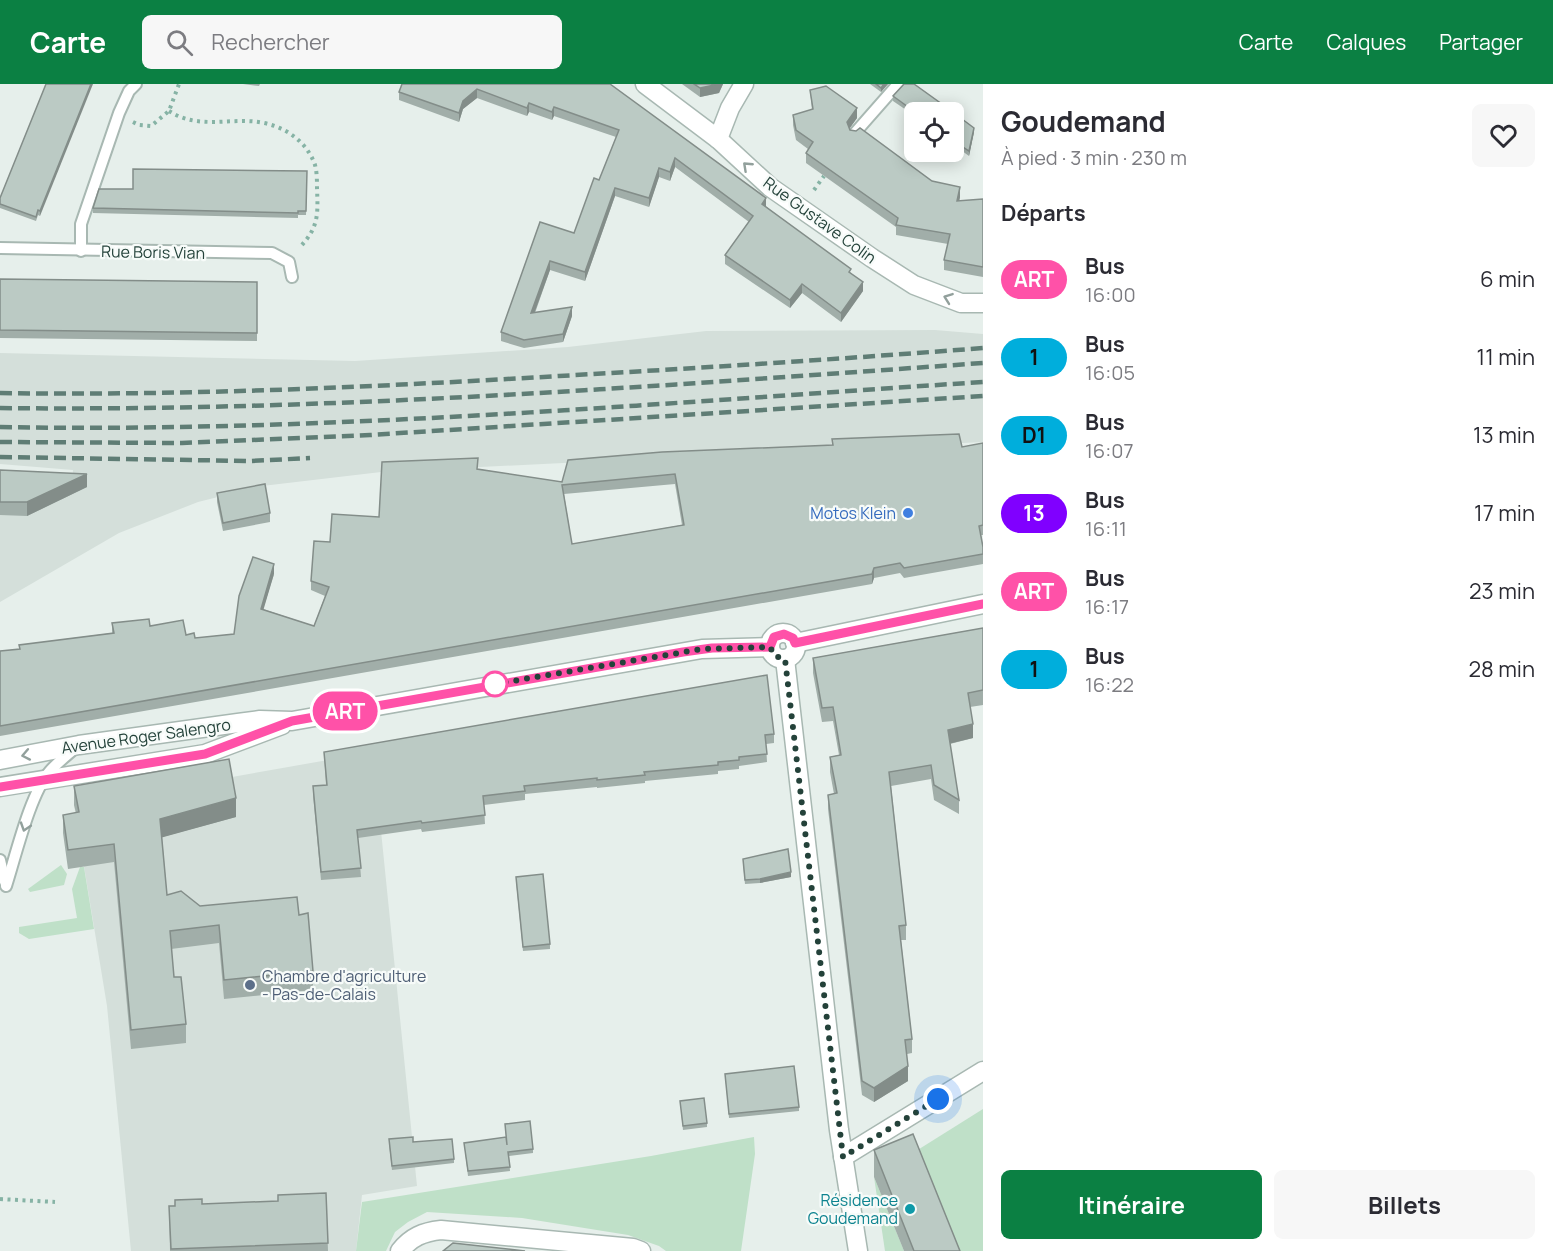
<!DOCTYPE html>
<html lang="fr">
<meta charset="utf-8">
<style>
:root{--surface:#fff;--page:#f7f7f7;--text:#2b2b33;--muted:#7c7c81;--accent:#0b8043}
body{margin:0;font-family:Manrope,sans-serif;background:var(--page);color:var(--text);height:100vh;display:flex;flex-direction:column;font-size:22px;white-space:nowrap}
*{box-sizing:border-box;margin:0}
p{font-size:20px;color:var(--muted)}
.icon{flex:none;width:33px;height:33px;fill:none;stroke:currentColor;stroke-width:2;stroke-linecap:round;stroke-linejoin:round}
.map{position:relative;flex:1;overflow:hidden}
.side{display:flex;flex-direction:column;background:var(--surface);width:570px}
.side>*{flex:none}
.badge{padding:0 12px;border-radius:20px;font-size:21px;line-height:39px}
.tools{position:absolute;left:904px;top:18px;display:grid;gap:12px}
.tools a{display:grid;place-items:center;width:60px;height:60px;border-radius:9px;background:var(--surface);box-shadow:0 3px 15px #0003;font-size:30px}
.you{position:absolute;width:30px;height:30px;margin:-15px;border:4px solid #fff;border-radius:50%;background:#1a73e8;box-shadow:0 0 0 9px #1a73e833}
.map>.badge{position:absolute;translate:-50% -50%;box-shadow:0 0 0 3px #fff}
h2{padding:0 18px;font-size:22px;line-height:54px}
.round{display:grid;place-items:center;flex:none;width:63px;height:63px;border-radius:9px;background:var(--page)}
.head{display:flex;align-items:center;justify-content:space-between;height:102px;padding:0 18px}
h1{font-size:28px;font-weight:700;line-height:45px}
.button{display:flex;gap:12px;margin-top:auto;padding:12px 18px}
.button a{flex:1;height:69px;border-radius:9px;background:var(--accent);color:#fff;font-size:24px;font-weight:700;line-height:69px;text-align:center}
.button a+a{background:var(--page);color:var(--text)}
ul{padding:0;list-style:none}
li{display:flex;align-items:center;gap:18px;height:78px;padding:0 18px}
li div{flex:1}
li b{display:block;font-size:22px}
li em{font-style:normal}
li .badge{min-width:66px;font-weight:700;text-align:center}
header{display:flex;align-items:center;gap:36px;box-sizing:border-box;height:84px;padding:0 30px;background:var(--accent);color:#fff}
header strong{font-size:28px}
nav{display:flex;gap:33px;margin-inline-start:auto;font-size:21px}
.search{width:420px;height:54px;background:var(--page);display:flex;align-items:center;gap:15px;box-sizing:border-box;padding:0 21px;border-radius:9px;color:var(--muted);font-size:22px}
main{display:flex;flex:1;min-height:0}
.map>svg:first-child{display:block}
.built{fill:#d4dfda}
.green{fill:#bfe0c8}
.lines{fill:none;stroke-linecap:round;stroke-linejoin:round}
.service-casing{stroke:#a8b8b2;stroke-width:14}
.minor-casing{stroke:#a8b8b2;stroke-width:21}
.tertiary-casing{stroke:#a8b8b2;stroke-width:21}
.path{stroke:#86b3a5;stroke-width:4;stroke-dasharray:3 4.5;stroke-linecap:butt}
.service{stroke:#fff;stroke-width:10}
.minor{stroke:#fff;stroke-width:18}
.tertiary{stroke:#fff;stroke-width:18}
.rail{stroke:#5f7d75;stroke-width:4.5;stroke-dasharray:12 6;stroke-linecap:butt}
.wall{fill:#a1aea9;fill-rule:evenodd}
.shaded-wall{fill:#838d89}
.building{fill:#bbcac4;stroke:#838d89;stroke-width:1.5;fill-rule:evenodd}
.oneway{stroke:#92a09c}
.line-casing{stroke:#fff;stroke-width:14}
.line{stroke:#ff51a8;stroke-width:9}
.walk{stroke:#24423a;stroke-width:6;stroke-dasharray:0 10.8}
.shop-dot{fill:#3f7fe0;stroke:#f7fbf9;stroke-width:2}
.stop-dot{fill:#fff;stroke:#ff51a8;stroke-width:3}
.service-dot{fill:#5c6f8a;stroke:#f7fbf9;stroke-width:2}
.culture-dot{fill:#0f9aa8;stroke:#f7fbf9;stroke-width:2}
.labels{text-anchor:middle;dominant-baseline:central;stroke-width:4.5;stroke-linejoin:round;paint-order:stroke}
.street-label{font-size:16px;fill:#24423a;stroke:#f7fbf9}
.shop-label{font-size:16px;fill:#366cbe;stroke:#f7fbf9;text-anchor:end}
.service-label{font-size:16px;fill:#4e5e75;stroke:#f7fbf9;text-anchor:start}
.culture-label{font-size:16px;fill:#0d838f;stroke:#f7fbf9;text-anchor:end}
</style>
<header>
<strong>Carte</strong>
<div class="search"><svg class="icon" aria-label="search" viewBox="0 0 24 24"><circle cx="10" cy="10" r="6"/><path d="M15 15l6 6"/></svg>Rechercher</div>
<nav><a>Carte</a><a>Calques</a><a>Partager</a></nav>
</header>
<main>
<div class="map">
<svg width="983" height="1167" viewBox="0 0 983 1167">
<rect width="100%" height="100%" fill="#e6efeb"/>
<g class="built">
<polygon points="935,246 983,250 983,358 381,388 262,402 198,418 119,449 0,518 0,400 72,402 73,386 0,380 0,269 355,277 568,263 706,247"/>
<polygon points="373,668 417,1102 362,1111 356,1167 131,1167 107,922 74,721"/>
</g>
<g class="green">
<polygon points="61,781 67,790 64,801 30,808 28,805"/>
<polygon points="80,783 84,783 94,845 29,855 19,849 19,843 77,834 72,805"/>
<polygon points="983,1025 983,1167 949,1167 916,1067"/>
<polygon points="754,1053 755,1070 741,1167 666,1167 659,1162 628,1151 522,1134 427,1128 408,1138 395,1148 386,1167 356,1167 362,1118 651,1072"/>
<polygon points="874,1093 904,1167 885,1167"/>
</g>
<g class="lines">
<defs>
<g id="service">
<polyline points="854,50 898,0"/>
<polyline points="0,164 272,169 289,178 292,193"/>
<polyline points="81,167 81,140 119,29 129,7 136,0"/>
<polyline points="0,776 5,798"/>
<path d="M 6,802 C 16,771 30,710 50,687 C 57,679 66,672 74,665"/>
</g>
<g id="minor">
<polyline points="645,0 718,55 770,103 872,174 914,201 961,219 983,219"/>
<polyline points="718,55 730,24 744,0"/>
<polyline points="785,575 839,1046 858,1167"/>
<polyline points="843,1073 983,987"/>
<path d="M 400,1167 C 411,1153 423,1148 441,1146 L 633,1164 L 641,1167"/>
</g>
<g id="tertiary">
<circle cx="783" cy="562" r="13"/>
<polyline points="795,559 983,520"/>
<polyline points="0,676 79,661 238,639 260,636 292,637 702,565 770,563"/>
<polyline points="0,703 205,670 282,641"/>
</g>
</defs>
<use href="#service" class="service-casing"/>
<use href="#minor" class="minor-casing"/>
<use href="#tertiary" class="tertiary-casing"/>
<g class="path">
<path d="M 169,27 C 200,47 232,32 264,39 C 287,44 307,58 315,81 C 317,88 317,97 317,104 C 318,130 319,143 300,163"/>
<polyline points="133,38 139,41 151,42 169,27 179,0"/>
<polyline points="814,106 824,92"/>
<polyline points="0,1115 55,1118"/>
</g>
<use href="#service" class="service"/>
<use href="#minor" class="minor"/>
<use href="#tertiary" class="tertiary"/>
<g class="rail">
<path d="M 0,309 C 186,312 372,303 559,292 C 700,284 842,275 983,264"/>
<path d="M 0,324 C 328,328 656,302 983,279"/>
<path d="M 0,343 C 328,349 656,319 983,298"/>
<polyline points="0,358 182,359 370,351 983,312"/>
<polyline points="0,373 251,377 310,374"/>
</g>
</g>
<g class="wall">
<polygon points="46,0 40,132 38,131 36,137 0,124 0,114"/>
<polygon points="243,0 260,0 259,2"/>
<polygon points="610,0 851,189 863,207 841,238 802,209 790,224 725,180 725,171 749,138 675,83 670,97 659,93 649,123 615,112 585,197 550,186 535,229 572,232 563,258 524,264 501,257 501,248 540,138 574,149 599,96 616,53 554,32 552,36 529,28 527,32 477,14 463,25 459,38 399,16 399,8"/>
<polygon points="682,0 723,0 719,9 700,13"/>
<polygon points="870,0 888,0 881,8"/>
<polygon points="810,6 857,34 849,45 850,46 932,97 960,113 959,117 983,115 983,193 944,186 944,176 948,160 896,151 896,143 806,79 806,69 808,65 796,56 793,41 793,31 812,26"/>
<polygon points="893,12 915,28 915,32 893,17"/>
<polygon points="954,29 974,48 969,72 954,61"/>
<polygon points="307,87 306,131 298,131 298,134 93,129 93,124 133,105"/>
<polygon points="0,195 257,198 257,257 0,254"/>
<path d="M 832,355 L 962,363 L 983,359 L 983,451 L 981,451 L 983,463 L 983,480 L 904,494 L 900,489 L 874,494 L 872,500 L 0,652 L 0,567 L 19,565 L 19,561 L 112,549 L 112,539 L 150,542 L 195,554 L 234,550 L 274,490 L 263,525 L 314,542 L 325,512 L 311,506 L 311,497 L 330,458 L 478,385 L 562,398 L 832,361 ZM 675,400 L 682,441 L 572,460 L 564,410 Z"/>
<polygon points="0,386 87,403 27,432 0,431"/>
<polygon points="217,409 270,429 270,438 223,447 217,418"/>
<polygon points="983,544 983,621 970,623 973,654 950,660 959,716 959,730 934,716 931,695 891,702 906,841 906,856 901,856 912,955 912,969 907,970 908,997 874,1018 862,1011 828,725 828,711 834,710 830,688 830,673 839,671 833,637 822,638 813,589 813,574"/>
<polygon points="774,650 774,659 766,660 767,678 739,682 739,685 718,687 718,690 645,697 645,699 597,704 597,703 525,710 525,716 484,721 485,740 422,748 421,745 358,754 361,793 321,796 313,711 313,702 326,701 324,668"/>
<polygon points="74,702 236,733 162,753 167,811 200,822 299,831 313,887 313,906 224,915 219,859 171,865 174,893 186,940 186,959 131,965 114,778 68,785 63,749 63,731 76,729 74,721"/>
<polygon points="743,779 791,793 760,799 745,800"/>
<polygon points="516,797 550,860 550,865 523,867"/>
<polygon points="725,990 799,1023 799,1027 729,1034"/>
<polygon points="680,1017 707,1039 707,1043 683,1046"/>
<polygon points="505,1040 533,1065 533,1069 509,1072 510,1087 468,1092 464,1059 506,1053"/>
<polygon points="413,1058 454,1075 454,1079 392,1086 389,1060"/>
<polygon points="874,1066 960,1167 904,1167 874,1093"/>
<polygon points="326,1109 328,1167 170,1167 169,1122 278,1117"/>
</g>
<g class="shaded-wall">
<polygon points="91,0 93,0 40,132 40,127"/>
<polygon points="719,0 723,0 719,9 700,13 700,4"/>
<polygon points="884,0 888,0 881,8 881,4"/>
<polygon points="477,5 477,14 463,25 459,38 459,29 463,17"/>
<polygon points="529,19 529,28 527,32 527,24"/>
<polygon points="554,23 554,32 552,36 552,28"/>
<polygon points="857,24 857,34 847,48 847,38"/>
<polygon points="974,44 974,48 969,72 969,67"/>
<polygon points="675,74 675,83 670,97 670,88"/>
<polygon points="659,84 659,93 649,123 649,114"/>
<polygon points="960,103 960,113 957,127 957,117"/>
<polygon points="615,104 615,112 585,197 585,188"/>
<polygon points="766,114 766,123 762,129 762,120"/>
<polygon points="550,177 550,186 531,238 531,229"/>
<polygon points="863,198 863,207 841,238 841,229"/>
<polygon points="802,200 802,209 790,224 790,216"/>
<polygon points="572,223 572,232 563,258 563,250"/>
<polygon points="87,390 87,403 27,432 27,418"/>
<polygon points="274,480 274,490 261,534 261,525"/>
<polygon points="874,484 874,494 872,500 872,490"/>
<polygon points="973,640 973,654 948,660 948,646"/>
<polygon points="236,714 236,733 160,754 160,735"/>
<polygon points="791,788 791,793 760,799 760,795"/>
<polygon points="908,982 908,997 874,1018 874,1004"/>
</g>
<g class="building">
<polygon points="46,0 91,0 40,127 38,126 36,133 0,120 0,114"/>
<polygon points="402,0 610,0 766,114 762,120 851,185 849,188 863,198 841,229 802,200 790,216 725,171 753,132 675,74 670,88 659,84 649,114 615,104 585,188 550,177 531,229 572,223 563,250 524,256 501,248 540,138 574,149 594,94 599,96 619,46 554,23 552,28 529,19 527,24 477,5 463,17 459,29 399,8"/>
<polygon points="694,0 719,0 700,4"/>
<polygon points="876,0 884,0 881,4"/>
<polygon points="904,0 914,0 953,28 915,28 893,12"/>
<polygon points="826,2 857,24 847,38 850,46 856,47 860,44 932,97 960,103 957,117 983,115 983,183 944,176 950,150 896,141 898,134 806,69 813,58 796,46 793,31 813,25 810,6"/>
<polygon points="954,29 974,44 969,67 954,57"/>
<polygon points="133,85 307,87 306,127 298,127 298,129 93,124 99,105 133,105"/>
<polygon points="0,195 257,198 257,249 0,246"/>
<path d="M 959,350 L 962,363 L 983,359 L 983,441 L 979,442 L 983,463 L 983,470 L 904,484 L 900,479 L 874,484 L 872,490 L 0,642 L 0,567 L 20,565 L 19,561 L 114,549 L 112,539 L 149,535 L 150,542 L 183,536 L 186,551 L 194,549 L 195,554 L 234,550 L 239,512 L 253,473 L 274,480 L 261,525 L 314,542 L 329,503 L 311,497 L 314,457 L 330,458 L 332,430 L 379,433 L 382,378 L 478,374 L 477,385 L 562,398 L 568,376 L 662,368 L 833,361 L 832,355 ZM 675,390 L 684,441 L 572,460 L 562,401 Z"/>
<polygon points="0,386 87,390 27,418 0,418"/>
<polygon points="265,400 270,429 223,439 217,409"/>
<polygon points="983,544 983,606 968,609 973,640 948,646 959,716 934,701 931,681 889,688 906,841 899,842 912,955 905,956 908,982 874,1004 862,997 828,711 837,709 830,673 841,671 833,623 822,624 813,574"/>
<polygon points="767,591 774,650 765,651 767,670 739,673 739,676 718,678 718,681 644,688 645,691 597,696 597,694 524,702 525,707 483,712 485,731 422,739 421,737 357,746 361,784 321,788 313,702 327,701 324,668"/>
<polygon points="229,675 236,714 160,735 167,811 181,807 200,822 297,813 299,831 308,829 313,887 224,896 219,841 170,847 174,893 181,893 186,940 131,946 114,760 68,766 63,731 79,728 74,702"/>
<polygon points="788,765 791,788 760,795 745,796 743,775"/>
<polygon points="543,790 550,860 523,863 516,793"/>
<polygon points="794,982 799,1023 729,1030 725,990"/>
<polygon points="704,1014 707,1039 683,1042 680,1017"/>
<polygon points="530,1037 533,1065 508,1068 510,1083 468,1087 464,1059 506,1053 507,1061 505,1040"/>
<polygon points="913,1050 960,1167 914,1167 874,1066"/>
<polygon points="413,1053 413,1058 452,1055 454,1075 392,1082 389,1055"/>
<polygon points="326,1109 328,1159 171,1165 169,1122 175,1122 175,1116 202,1115 202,1120 278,1117 278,1111"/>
<polygon points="453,1159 525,1167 443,1167"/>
</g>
<defs><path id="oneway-chevron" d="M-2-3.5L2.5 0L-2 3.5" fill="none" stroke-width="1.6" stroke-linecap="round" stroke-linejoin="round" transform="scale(1.5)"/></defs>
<g class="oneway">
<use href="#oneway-chevron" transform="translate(747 82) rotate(-137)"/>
<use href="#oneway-chevron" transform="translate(948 214) rotate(-160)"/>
<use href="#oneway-chevron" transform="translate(26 671) rotate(169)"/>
<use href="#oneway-chevron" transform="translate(25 743) rotate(108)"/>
</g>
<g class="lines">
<defs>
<polyline id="line" points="0,703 205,670 292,637 683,568 712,564 770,563 774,553 784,550 793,554 795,559 983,520"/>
</defs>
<use href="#line" class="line-casing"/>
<use href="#line" class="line"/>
<polyline class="walk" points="495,600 702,565 770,563 775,572 785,575 843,1073 938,1015"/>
</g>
<circle class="shop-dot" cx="908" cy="429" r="6"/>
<circle class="stop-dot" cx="495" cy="600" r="12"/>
<circle class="service-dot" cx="250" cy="901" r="6"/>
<circle class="culture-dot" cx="910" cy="1125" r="6"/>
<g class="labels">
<g class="street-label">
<text transform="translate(820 136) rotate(36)">Rue Gustave Colin</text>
<text transform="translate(153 168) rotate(1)">Rue Boris Vian</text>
<text transform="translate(146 652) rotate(-8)">Avenue Roger Salengro</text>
</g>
<g class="shop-label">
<text x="896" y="429">Motos Klein</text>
</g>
<g class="service-label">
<text x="262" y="892">Chambre d'agriculture<tspan x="262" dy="18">- Pas-de-Calais</tspan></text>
</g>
<g class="culture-label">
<text x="898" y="1116">Résidence<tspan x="898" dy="18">Goudemand</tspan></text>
</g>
</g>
</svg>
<div class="tools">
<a><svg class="icon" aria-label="locate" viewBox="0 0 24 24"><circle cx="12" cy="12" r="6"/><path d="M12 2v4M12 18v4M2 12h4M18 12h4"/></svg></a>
</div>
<div class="you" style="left:938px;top:1015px"></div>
<b class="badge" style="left:345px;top:627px;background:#ff51a8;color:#fff">ART</b>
</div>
<section class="side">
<div class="head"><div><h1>Goudemand</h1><p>À pied · 3 min · 230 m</p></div><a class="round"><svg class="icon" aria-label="heart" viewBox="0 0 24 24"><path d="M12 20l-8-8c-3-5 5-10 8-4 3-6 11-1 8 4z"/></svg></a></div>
<h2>Départs</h2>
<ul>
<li><span class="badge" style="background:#ff51a8;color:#fff">ART</span><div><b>Bus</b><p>16:00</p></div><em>6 min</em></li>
<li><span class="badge" style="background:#00aedc;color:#111">1</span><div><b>Bus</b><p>16:05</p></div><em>11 min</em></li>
<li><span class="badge" style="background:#00aedc;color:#111">D1</span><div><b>Bus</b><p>16:07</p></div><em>13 min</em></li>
<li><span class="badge" style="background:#8000ff;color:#fff">13</span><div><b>Bus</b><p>16:11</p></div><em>17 min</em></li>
<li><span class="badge" style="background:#ff51a8;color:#fff">ART</span><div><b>Bus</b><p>16:17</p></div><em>23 min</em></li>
<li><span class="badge" style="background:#00aedc;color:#111">1</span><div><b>Bus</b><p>16:22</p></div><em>28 min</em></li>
</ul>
<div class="button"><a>Itinéraire</a><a>Billets</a></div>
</section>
</main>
